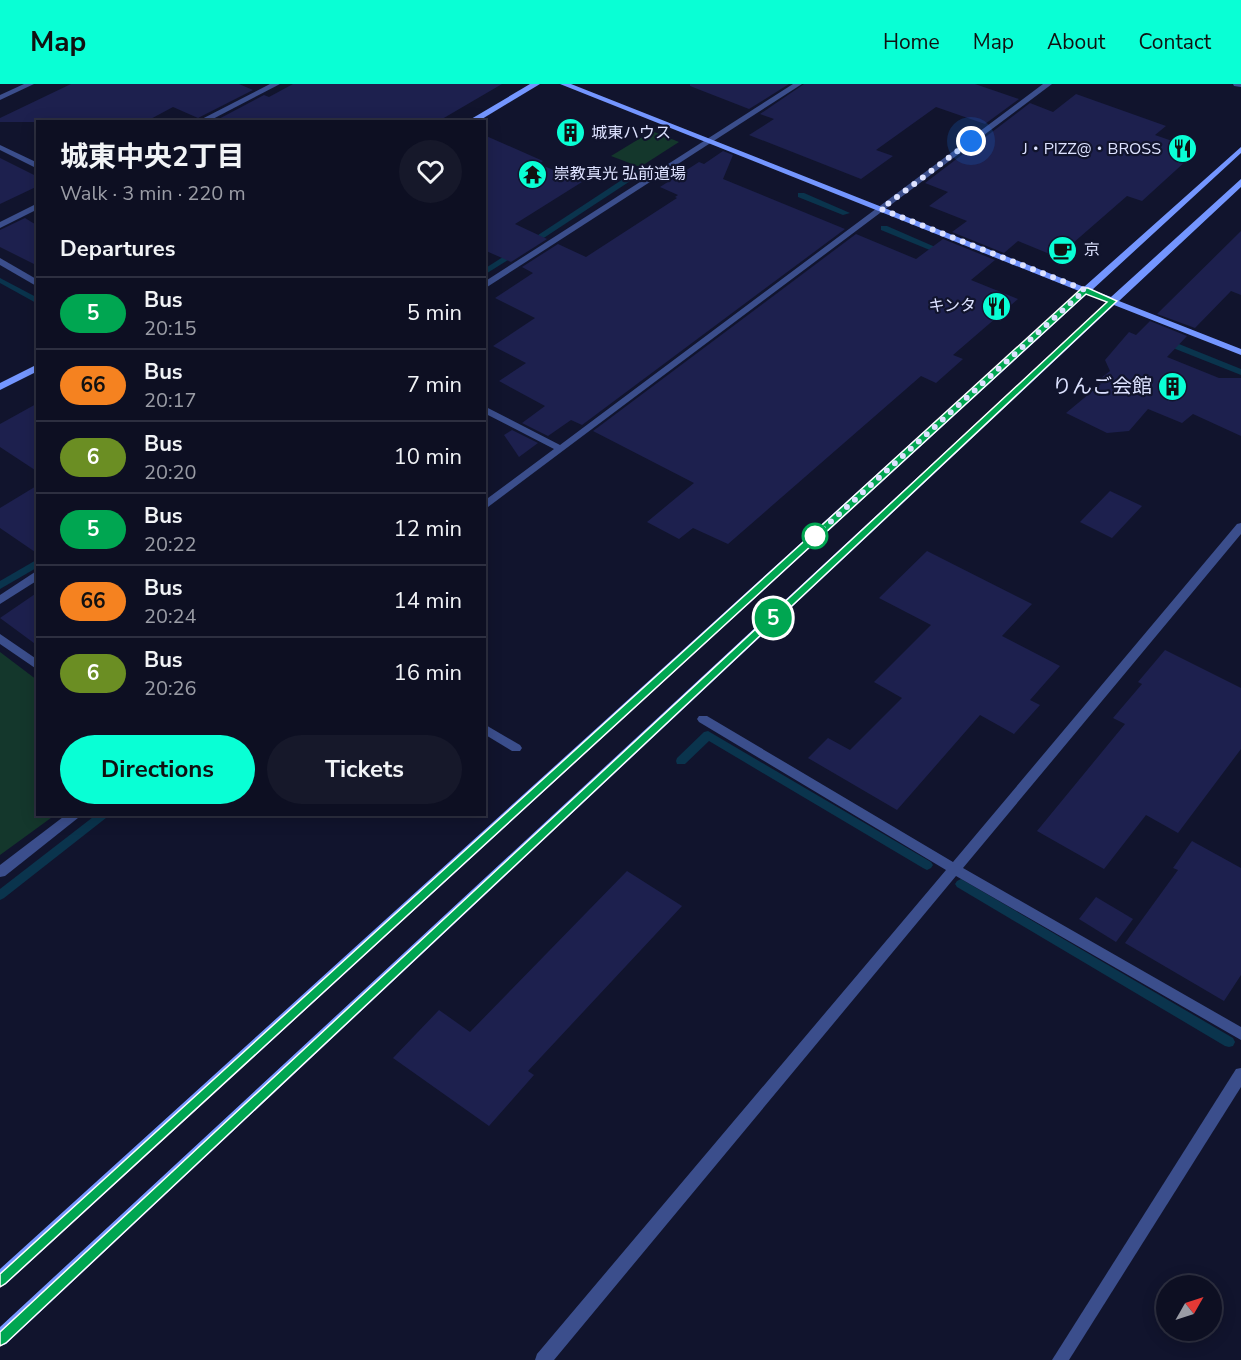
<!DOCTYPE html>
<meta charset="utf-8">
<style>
:root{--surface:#0d0f22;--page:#16182a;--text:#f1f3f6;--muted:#9a9ca5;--line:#2d2f40;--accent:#09ffd5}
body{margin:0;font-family:"Nunito Sans","Noto Sans JP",sans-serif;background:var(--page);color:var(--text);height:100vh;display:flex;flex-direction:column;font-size:22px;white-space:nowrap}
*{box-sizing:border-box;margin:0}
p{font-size:20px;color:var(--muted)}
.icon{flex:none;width:33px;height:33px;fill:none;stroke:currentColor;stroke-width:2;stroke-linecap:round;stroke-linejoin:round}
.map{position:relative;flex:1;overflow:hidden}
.side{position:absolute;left:36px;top:36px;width:450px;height:696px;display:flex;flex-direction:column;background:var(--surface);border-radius:0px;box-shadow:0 3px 15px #0003,0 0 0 2px var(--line)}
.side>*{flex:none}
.badge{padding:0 12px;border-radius:20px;font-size:21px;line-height:39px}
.needle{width:39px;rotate:51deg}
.fabs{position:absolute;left:1156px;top:1191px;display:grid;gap:12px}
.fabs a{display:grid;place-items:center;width:66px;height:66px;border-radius:50%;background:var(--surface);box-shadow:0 3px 15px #0003,0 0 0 2px var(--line);font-size:30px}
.you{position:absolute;width:30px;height:30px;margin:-15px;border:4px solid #fff;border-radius:50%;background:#1a73e8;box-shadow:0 0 0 9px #1a73e833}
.map>.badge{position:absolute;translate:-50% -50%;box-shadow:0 0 0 3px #fff}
h2{padding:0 24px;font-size:22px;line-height:54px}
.round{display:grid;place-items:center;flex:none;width:63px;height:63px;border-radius:32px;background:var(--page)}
.headline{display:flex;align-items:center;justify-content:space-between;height:102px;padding:0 24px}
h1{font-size:28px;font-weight:700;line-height:45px}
.primary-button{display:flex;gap:12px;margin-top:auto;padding:12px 24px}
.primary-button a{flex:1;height:69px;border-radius:36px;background:var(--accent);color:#111;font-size:24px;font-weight:700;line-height:69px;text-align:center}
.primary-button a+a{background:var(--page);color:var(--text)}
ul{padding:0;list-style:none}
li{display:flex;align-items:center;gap:18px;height:72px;padding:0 24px;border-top:2px solid var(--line)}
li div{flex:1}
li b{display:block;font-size:22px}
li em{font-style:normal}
li .badge{min-width:66px;font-weight:700;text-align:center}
header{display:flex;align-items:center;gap:36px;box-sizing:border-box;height:84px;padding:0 30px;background:var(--accent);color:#111}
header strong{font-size:28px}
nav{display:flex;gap:33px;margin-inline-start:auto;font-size:21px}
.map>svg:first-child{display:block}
.green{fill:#14372c}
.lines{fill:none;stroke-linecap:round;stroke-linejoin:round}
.stream{fill:#0a344d;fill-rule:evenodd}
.building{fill:#1d204e}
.street{fill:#3b4e8c;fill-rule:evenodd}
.secondary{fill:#7496ff;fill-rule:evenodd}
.line{fill:#00a651;stroke:#fff;stroke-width:1.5}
.walk{stroke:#dde2ff;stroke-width:6;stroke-dasharray:0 10.8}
.stop-dot{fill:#fff;stroke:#00a651;stroke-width:3}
.labels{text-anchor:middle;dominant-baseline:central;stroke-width:4.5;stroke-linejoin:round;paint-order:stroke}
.far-poi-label{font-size:16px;fill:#dde2ff;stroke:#11142d;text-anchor:start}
.poi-label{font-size:20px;fill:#dde2ff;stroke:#11142d;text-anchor:end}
</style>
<header>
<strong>Map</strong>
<nav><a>Home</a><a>Map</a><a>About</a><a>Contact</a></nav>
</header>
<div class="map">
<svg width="1241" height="1276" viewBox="0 0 1241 1276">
<rect width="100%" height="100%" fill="#11142d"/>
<g class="green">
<polygon points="652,47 679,58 640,83 611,72"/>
<polygon points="0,568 37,596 38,730 55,731 0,771"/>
</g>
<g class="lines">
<g class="stream">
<polygon points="643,82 650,84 533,161 527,161 526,159"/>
<polygon points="798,109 804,109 850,129 843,131 798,113"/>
<polygon points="881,142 887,142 949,169 948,171 942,171 881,146"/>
<polygon points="514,166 517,166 521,168 484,191 484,185"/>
<polygon points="0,194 38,214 38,220 0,199"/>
<polygon points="1163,256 1169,256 1241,285 1241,291 1163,260"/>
<polygon points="38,475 38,483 0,505 0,497"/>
<polygon points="708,647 931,778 933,781 931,784 927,786 923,784 709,657 685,680 677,680 676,677 677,674 704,648"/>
<polygon points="97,730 111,730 4,814 0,816 0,805"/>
<polygon points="961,795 1233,954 1235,958 1233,962 1229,963 1225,962 957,803 955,800 957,797"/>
</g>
</g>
<g class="building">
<polygon points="71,0 239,0 253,6 198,34 173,23 145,38 0,38 0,34"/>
<polygon points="293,0 502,0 437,38 213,38 264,11 269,13"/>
<polygon points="690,0 789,0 749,25 690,2"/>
<polygon points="804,0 975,0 1019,15 985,40 936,23 876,66 893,72 861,95 749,51 774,35 760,30"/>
<polygon points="1076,10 1166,42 1155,51 1198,66 1142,117 1127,112 1057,173 1018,157 1004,169 952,148 967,137 929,122 948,108 925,99 1030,19 1053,28"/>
<polygon points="484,51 543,77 539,80 582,98 515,140 547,155 511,178 484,166"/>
<polygon points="723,67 733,71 723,95 845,145 582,341 571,336 548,352 522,339 545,322 499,297 526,279 493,262 535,234 495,214 533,189 522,183 558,160 586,173 677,114 675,113 678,111 660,103 699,78 704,80"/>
<polygon points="0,74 38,93 38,102 0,120"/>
<polygon points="25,134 38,142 38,182 0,163 0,146"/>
<polygon points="1241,147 1241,211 1231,207 1195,244 1157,230"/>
<polygon points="856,150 916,175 943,155 995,176 971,196 1018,215 953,271 963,275 936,299 921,292 728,460 693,444 679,455 647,438 694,399 593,347"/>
<polygon points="1150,237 1187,252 1167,273 1219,294 1241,294 1241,352 1193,330 1182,339 1148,325 1129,347 1107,349 1066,329 1101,300 1096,298 1110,287 1105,276 1129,248 1136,251"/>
<polygon points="38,319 38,388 0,363 0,340"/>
<polygon points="512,346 538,359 519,373 504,351"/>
<polygon points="38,401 38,470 0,444 0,424"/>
<polygon points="1110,407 1142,422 1112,454 1080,438"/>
<polygon points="927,467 1032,520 1002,552 1060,582 1030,616 1040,621 1014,650 980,631 897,726 808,674 828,654 850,666 902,614 874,598 931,541 879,514"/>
<polygon points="38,508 38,562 0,534"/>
<polygon points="1165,566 1241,604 1241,665 1178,749 1146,731 1104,785 1037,747 1125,640 1113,634 1142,600 1138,598"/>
<polygon points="1192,757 1241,784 1241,891 1224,917 1125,859 1178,786 1173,784"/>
<polygon points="627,787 682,822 528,987 534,991 489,1042 393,974 439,926 470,948"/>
<polygon points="1096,813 1133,835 1116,858 1079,835"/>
</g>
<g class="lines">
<g class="street">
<polygon points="24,0 34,0 0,16 0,11"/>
<polygon points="270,0 280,0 207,38 196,38"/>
<polygon points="793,0 802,0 484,205 484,198"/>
<polygon points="1043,0 1052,0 484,426 484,417 554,365 484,329 484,322 560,361"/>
<polygon points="1233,0 1241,0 1241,3 1234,2"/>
<polygon points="0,61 38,79 38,85 0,66"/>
<polygon points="38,119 38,125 0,144 0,138"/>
<polygon points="0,174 38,196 38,203 0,181"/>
<polygon points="1241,439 1241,450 963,784 1241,943 1241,956 956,792 554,1276 535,1276 537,1270 946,786 699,638 697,635 699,632 707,632 953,778 1237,440"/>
<polygon points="38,486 38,496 0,520 0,511"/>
<polygon points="0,550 38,576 38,586 0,560"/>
<polygon points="484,640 520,661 522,664 520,667 512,667 484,650"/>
<polygon points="67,730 83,730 5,792 0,793 0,781"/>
<polygon points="1241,984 1241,1003 1069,1276 1052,1276 1236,985"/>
</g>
<g class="secondary">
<polygon points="530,0 540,0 477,38 466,38"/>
<polygon points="560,0 571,0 1084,203 1241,63 1241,69 1092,206 1111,213 1241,95 1241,103 1119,217 1241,265 1241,271 1114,221 6,1260 0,1262 0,1243 1107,218 1087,210 6,1200 0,1203 0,1185 1079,207"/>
<polygon points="38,280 38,287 0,306 0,299"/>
</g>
</g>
<polygon class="line" points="1082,204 1088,204 1117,217 6,1259 0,1262 0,1248 1107,218 1086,210 5,1200 0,1203 0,1190"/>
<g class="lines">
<polyline class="walk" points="815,452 1085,206 881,125 971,57"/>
</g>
<defs>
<symbol id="building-disc" viewBox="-11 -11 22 22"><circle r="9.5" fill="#09ffd5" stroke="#11142d"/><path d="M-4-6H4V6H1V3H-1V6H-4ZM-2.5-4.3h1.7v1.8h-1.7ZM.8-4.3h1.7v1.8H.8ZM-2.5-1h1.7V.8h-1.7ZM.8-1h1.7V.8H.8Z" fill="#111"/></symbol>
<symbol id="restaurant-disc" viewBox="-11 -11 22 22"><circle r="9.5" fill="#09ffd5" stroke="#11142d"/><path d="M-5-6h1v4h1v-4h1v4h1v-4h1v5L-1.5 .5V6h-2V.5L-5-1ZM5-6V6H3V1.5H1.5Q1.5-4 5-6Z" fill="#111"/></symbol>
<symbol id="temple-disc" viewBox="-11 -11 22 22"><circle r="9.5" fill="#09ffd5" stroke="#11142d"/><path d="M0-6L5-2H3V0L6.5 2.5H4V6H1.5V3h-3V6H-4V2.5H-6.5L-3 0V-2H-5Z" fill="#111"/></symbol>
<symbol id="cafe-disc" viewBox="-11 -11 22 22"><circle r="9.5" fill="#09ffd5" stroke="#11142d"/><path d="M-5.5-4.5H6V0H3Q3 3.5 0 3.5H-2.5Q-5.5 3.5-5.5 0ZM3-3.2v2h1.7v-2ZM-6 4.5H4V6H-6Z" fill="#111"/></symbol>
</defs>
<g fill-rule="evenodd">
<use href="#building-disc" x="554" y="32" width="33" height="33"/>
<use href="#restaurant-disc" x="1166" y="48" width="33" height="33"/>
<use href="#temple-disc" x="516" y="74" width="33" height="33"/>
<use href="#cafe-disc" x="1046" y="150" width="33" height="33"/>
<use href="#restaurant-disc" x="980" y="206" width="33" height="33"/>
<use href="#building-disc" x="1156" y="286" width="33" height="33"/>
</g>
<circle class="stop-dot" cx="815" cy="452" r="12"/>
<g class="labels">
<g class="far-poi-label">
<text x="591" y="49">城東ハウス</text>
<text x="1161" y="65" text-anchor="end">J・PIZZ@・BROSS</text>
<text x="554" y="90">崇教真光 弘前道場</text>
<text x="1084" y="166">京</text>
<text x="976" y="222" text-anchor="end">キンタ</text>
</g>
<g class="poi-label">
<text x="1152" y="302">りんご会館</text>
</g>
</g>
</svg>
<div class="fabs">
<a><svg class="needle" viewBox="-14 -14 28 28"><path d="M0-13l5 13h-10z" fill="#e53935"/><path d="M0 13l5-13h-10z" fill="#9a9ca5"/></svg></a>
</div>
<div class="you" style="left:971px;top:57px"></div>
<b class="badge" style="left:773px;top:534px;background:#00a651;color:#fff">5</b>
<section class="side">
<div class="headline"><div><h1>城東中央2丁目</h1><p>Walk · 3 min · 220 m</p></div><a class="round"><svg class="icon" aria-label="heart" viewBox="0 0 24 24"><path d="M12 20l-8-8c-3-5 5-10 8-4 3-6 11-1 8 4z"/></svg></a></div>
<h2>Departures</h2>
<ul>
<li><span class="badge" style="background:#00a651;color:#fff">5</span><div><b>Bus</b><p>20:15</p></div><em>5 min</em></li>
<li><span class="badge" style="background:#f58220;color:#111">66</span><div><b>Bus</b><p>20:17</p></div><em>7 min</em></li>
<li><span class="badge" style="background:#6b8e23;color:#fff">6</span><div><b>Bus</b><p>20:20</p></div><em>10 min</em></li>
<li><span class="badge" style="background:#00a651;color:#fff">5</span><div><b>Bus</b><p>20:22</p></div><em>12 min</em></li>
<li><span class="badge" style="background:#f58220;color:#111">66</span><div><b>Bus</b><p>20:24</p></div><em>14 min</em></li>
<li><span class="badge" style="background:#6b8e23;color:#fff">6</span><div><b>Bus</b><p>20:26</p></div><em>16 min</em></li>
</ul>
<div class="primary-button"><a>Directions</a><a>Tickets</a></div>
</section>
</div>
